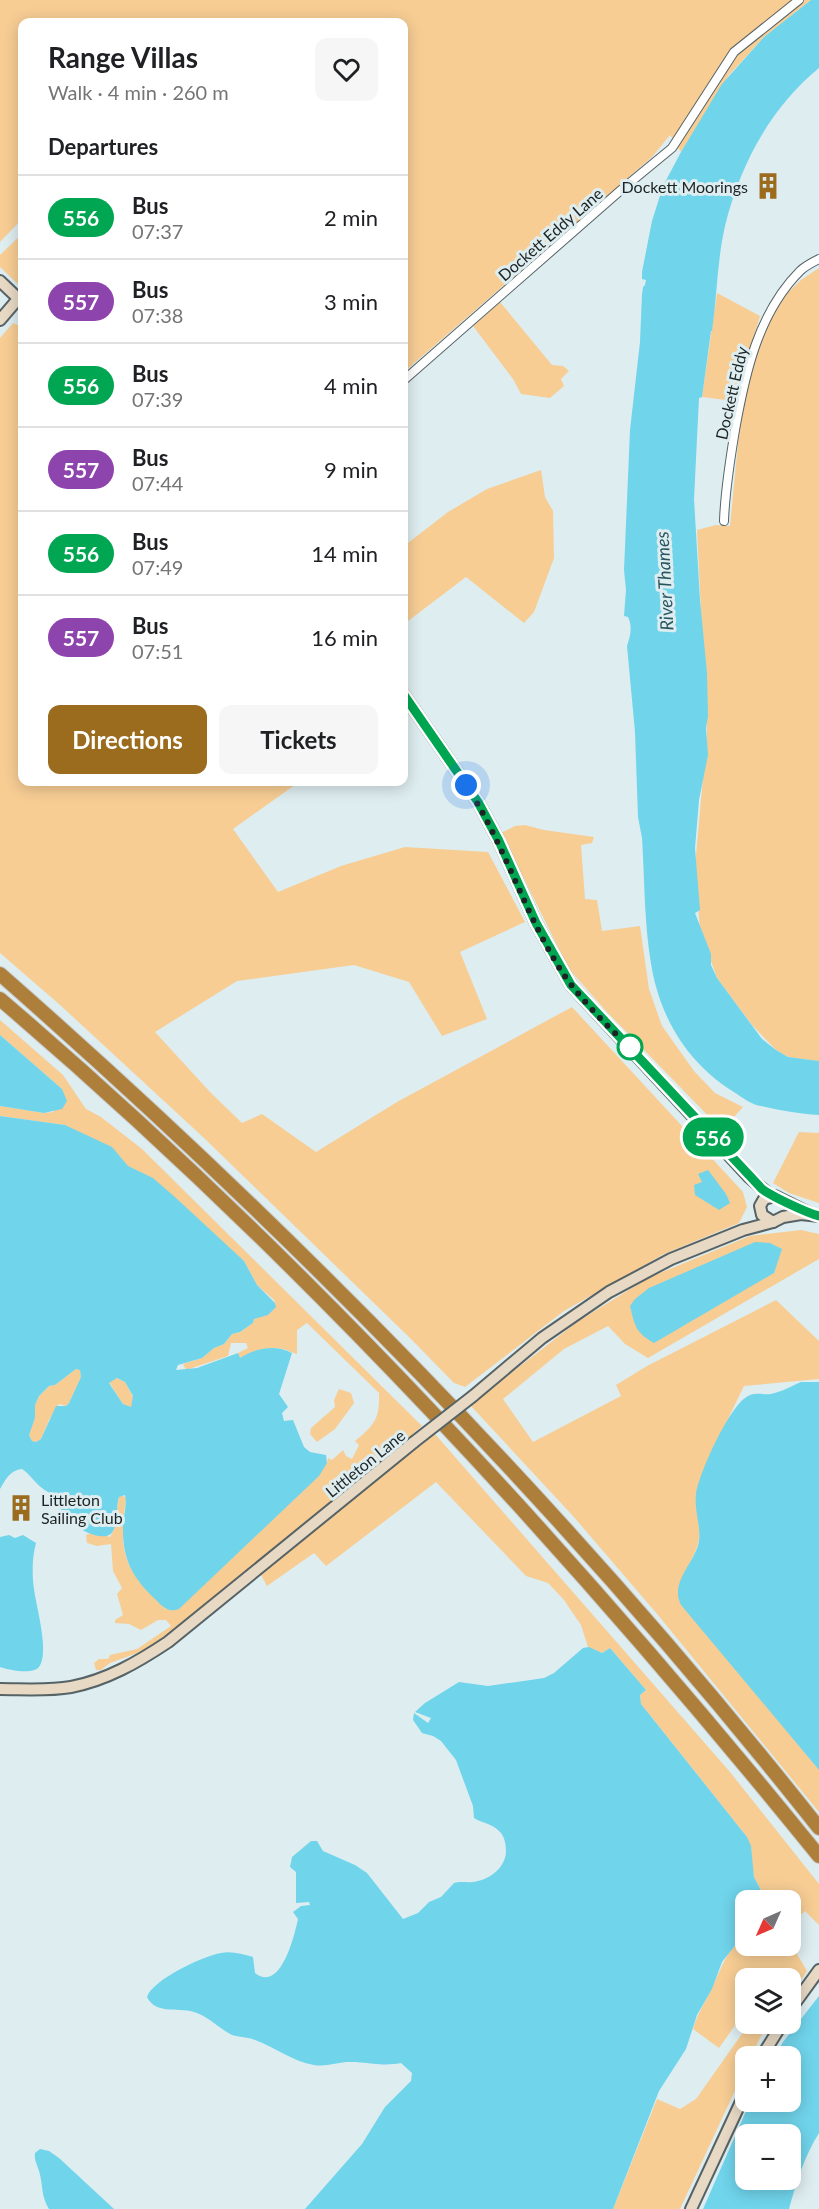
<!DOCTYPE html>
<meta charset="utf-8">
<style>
:root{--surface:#fff;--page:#f6f6f6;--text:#202124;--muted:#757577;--line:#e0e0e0;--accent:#9b6b1e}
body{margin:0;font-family:Lato,sans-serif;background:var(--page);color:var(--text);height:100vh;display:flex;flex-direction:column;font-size:22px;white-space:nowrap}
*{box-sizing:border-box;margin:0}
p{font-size:20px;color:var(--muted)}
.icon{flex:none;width:33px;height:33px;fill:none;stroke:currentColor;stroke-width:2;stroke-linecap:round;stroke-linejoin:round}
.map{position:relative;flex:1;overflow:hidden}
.panel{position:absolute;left:18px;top:18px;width:390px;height:768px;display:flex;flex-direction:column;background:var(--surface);border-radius:12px;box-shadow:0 3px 15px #0003}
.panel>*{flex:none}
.badge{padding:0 12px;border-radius:20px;font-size:21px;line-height:39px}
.needle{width:39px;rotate:225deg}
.controls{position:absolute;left:735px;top:1890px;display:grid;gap:12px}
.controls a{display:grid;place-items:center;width:66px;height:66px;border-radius:12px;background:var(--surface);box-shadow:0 3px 15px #0003;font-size:30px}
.you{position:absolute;width:30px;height:30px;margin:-15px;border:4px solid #fff;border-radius:50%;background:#1a73e8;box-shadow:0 0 0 9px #1a73e833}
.map>.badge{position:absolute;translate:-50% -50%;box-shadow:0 0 0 3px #fff}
h2{padding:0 30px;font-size:22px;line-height:54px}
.round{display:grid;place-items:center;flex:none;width:63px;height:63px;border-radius:12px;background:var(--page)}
.overview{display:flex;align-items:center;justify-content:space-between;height:102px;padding:0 30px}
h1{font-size:28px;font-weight:700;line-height:45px}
.button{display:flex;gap:12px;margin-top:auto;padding:12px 30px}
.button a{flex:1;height:69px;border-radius:12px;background:var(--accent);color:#fff;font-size:24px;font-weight:700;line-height:69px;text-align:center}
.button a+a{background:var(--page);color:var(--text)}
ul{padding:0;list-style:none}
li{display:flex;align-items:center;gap:18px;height:84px;padding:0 30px;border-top:2px solid var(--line)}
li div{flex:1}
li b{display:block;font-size:22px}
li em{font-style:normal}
li .badge{min-width:66px;font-weight:700;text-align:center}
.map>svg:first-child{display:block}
.green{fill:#f7cd94}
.water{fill:#70d4eb;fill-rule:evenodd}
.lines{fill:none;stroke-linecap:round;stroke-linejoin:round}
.street-casing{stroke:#566366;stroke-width:10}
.secondary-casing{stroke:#566366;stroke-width:14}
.highway-casing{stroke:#c9caca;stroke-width:16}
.street{stroke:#fff;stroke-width:8}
.secondary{stroke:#e7d9c4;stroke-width:10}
.highway{stroke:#ae7f3a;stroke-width:14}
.secondary-bridge-casing{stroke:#566366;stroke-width:14;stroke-linecap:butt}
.secondary-bridge{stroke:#e7d9c4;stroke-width:10}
.line-casing{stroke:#fff;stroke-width:14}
.line{stroke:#00a651;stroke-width:9}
.walk{stroke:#1d2324;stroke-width:6;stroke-dasharray:0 10.8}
.stop-dot{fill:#fff;stroke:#00a651;stroke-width:3}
.labels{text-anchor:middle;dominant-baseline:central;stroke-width:6;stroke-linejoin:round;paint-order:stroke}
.poi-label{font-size:16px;fill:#1d2324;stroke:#deedf0;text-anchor:end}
.street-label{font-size:16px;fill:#1d2324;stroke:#deedf0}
.water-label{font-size:18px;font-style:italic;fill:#2a5660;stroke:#deedf0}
</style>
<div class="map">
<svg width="819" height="2209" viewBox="0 0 819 2209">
<rect width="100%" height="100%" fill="#deedf0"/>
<g class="green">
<polygon points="0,0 811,0 764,37 729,75 681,152 670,135 652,157 404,372 404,22 22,22 22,219 0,242"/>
<polygon points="22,234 22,288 0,267 0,255"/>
<polygon points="819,268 819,1061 818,1061 788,1057 776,1050 752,1025 717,978 700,930 695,866 707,733 697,530 716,525 730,526 740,423 755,355 777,303 801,280"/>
<polygon points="717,293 760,316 734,401 702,397"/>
<polygon points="500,302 552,365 563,366 569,371 561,379 564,386 550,398 521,394 513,379 473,326"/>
<polygon points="13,323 22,327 22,782 299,782 233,829 278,892 341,866 405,847 488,852 525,922 460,952 487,1019 442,1036 409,982 354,965 237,981 155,1032 211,1093 242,1123 262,1114 316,1152 397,1102 572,1007 743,1192 747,1207 739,1223 664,1254 564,1311 465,1387 454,1383 411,1339 204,1138 59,1004 0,953 0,338"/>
<polygon points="541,470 545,497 553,511 554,558 534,612 524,623 466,577 404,624 404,546 448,512 487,489"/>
<polygon points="525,825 544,830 594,837 592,843 581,845 585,899 597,900 602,931 640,926 649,989 662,1026 694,1071 715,1093 743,1107 722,1130 606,1011 569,969 501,833 515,826"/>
<path d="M 0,1020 L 63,1075 L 86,1109 L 101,1117 L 142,1149 L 422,1426 L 406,1440 L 400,1441 L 396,1450 L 170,1634 L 143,1651 L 110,1663 L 101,1670 L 96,1670 L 94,1663 L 99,1659 L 108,1659 L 110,1655 L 137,1649 L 171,1626 L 166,1620 L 158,1620 L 141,1630 L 129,1624 L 115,1623 L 115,1620 L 123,1615 L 117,1594 L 122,1588 L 113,1571 L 111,1544 L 97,1546 L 87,1543 L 86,1535 L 94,1532 L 110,1537 L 114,1529 L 119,1497 L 122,1495 L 126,1498 C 118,1556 124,1569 166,1609 L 327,1463 L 328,1458 L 332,1460 L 343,1450 L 346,1456 L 352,1459 L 359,1445 L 355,1441 C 374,1425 380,1419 379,1393 L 307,1323 L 297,1330 L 297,1354 C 292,1353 288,1350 283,1349 C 267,1346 253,1350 240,1359 L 238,1353 L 248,1348 L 246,1343 L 231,1343 L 228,1356 L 186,1370 L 183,1364 L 202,1358 L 214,1348 L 224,1344 L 232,1334 L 240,1332 L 253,1323 L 254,1319 L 275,1303 L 274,1300 L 257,1285 L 244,1261 L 125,1164 L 65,1125 L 0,1116 L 0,1106 L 44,1113 L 53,1112 L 62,1089 L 0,1035 Z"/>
<polygon points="799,1132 819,1133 819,1203 789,1193 773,1183"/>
<path d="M 801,1230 L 819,1234 L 819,1259 L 648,1358 L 625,1344 L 608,1326 L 564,1349 L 503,1399 L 533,1442 L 621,1396 L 616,1385 L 647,1366 L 776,1300 L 819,1341 L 819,1379 L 744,1386 C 732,1410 721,1434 710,1458 C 704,1469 699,1480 697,1493 C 694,1509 702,1528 698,1544 C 692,1564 678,1578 679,1600 L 819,1770 L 819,1812 L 658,1615 L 573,1516 L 470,1405 L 577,1322 L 648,1278 L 750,1236 Z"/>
<polygon points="76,1369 80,1369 81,1377 69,1403 66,1406 59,1404 49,1420 41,1439 36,1442 32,1441 29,1435 35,1418 35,1405 39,1396 49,1386 55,1385"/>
<polygon points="117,1378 125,1382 133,1397 131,1408 123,1404 109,1382"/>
<polygon points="339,1389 351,1393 354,1403 335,1429 317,1442 310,1434 311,1428 335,1407 334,1400"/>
<polygon points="435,1434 730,1772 819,1884 819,1925 805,1911 791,1925 790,1900 766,1900 754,1877 747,1837 641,1704 640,1695 646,1690 610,1648 602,1653 588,1647 581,1625 564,1600 548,1583 526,1576 436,1482 326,1566 314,1553 267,1586 260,1573"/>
<path d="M 745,1933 L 746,1946 L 791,1944 L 807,1971 L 791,1994 L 790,1978 L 746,1978 L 745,2014 L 743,2014 L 719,2048 L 693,2029 C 697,2014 705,2003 711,1990 C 723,1965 725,1954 745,1933 Z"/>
<polygon points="744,2031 762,2034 751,2056 746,2056 745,2069 680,2209 613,2209 657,2099 680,2109 696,2099"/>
</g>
<g class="water">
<path d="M 811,0 L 819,0 L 819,68 C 770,108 740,165 725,226 C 717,261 717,297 712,331 L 711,331 L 702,397 L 699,398 L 694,499 L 700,600 L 707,673 L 708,716 L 706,728 L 708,755 L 699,800 L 695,848 L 700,910 L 695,913 L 711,954 L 711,965 L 717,978 L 762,1039 L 776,1050 L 788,1057 L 819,1061 L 819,1115 C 799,1114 780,1110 761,1106 C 753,1105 744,1099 737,1094 C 695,1069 667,1030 655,983 C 644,937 645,885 642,838 L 638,817 L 635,732 L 627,646 C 630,637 633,627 628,617 L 624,616 L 626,590 L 624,570 L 630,430 L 640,342 L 642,294 L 643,287 L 645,285 L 646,280 L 642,279 L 642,272 L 652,221 L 663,186 L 681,152 L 722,84 L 764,37 Z"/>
<polygon points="0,1035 62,1089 67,1101 62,1109 44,1113 0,1106"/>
<path d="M 0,1116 L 65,1125 L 112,1147 L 128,1166 L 153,1178 L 176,1198 L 244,1261 L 257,1285 L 275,1303 L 276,1307 L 268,1315 L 254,1319 L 253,1323 L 240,1332 L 232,1334 L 224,1344 L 214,1348 L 202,1358 L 178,1365 L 176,1370 L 197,1368 L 238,1353 L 240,1358 C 255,1348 276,1344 292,1353 L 279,1394 L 288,1407 L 282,1413 L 284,1421 L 293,1420 L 304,1447 L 310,1452 L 326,1455 L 327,1463 L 319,1476 L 179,1609 C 168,1613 163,1607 155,1599 C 131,1576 122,1558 123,1524 C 124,1514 127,1504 125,1495 L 119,1497 C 116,1507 118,1520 114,1529 C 107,1548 70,1525 64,1516 C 60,1511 61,1504 57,1499 C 53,1494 47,1492 42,1488 C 34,1482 30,1474 22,1469 C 10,1470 6,1479 0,1489 ZM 76,1369 L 80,1370 L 81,1377 L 69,1403 L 66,1406 L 56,1406 L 41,1439 L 36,1442 L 32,1441 L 29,1435 L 35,1418 L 35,1405 L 39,1396 L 49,1386 L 55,1385 ZM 117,1378 L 125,1382 L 133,1396 L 131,1407 L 123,1404 L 109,1383 Z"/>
<polygon points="708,1170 726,1194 730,1203 719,1210 695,1195 694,1185 702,1182 698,1174"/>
<path d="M 755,1242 L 770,1243 L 782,1249 L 774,1273 L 654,1343 C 635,1332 635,1326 630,1306 L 635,1299 L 649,1288 Z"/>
<path d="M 801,1382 L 819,1382 L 819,1770 L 681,1605 C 669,1582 696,1562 699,1541 C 701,1526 694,1510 696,1495 C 698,1475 728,1410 745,1398 C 754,1391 761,1395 771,1394 C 781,1392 792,1386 801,1382 Z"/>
<path d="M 9,1535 L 15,1538 L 23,1535 L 36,1543 C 32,1557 32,1575 34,1589 C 36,1606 50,1653 39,1667 C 33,1675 9,1670 0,1667 L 0,1537 Z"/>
<path d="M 589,1647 L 602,1653 L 610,1648 L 646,1690 L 640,1695 L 641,1704 L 747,1837 L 751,1846 L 754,1877 L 766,1900 L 746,1900 L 745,1933 L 722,1962 L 712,1989 L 697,2015 L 686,2049 L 659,2091 L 613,2209 L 305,2209 L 362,2144 L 385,2107 L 411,2081 L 412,2073 L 401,2063 C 380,2067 366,2061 346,2062 C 335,2063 326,2067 314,2065 C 293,2062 275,2047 255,2040 C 248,2037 239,2037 232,2035 C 220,2029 210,2018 197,2013 C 181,2006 156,2016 147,1997 C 152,1980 203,1956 221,1953 C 232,1951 242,1954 253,1957 L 255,1973 C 281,1994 295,1933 298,1919 L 293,1912 L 301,1906 L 310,1905 L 309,1902 L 296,1903 L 296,1872 L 290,1867 L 292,1857 L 311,1841 L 317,1841 L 323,1851 L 355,1865 L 367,1873 L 403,1919 L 418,1913 L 429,1902 L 441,1897 L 454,1883 C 461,1881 466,1883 473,1882 C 489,1880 504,1869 506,1853 C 506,1845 505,1836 499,1831 C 493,1824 482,1823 474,1818 L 473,1806 L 456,1760 L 441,1741 L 433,1736 L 422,1733 L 413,1720 L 414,1713 L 428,1723 L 431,1718 L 415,1712 L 425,1703 L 459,1682 L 488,1686 L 544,1678 L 554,1673 L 583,1648 Z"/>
<path d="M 819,1996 L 819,2133 C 805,2155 796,2183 789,2209 L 703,2209 L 750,2102 L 790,2102 L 790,2056 L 775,2056 L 783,2042 ZM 746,2134 L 790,2134 L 790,2180 L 746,2180 Z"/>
<path d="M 40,2149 L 49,2151 L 59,2158 L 114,2209 L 49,2209 C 41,2197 43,2184 39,2171 C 37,2164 34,2160 35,2153 Z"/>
</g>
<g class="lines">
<defs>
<g id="street">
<polyline points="404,380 621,190 672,148 734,52 799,0"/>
<path d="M 724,521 C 725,490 730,460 735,430 C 745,374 758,313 800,271 C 805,266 813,262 819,259"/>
</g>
<g id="secondary">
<polyline points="0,281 22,302"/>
<polyline points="0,320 18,299"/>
<polyline points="404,695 478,802 499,841 536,923 571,985 749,1177 771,1196"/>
<polyline points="811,1214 775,1196 764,1199 760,1206 762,1215 773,1222 783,1217 801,1214 819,1216"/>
<polyline points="473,1396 542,1338 609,1292 671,1259 743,1230 773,1222"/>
<path d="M 0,1689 C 23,1689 48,1691 71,1687 C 107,1680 138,1662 168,1642 L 414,1442"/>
<polyline points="790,2010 819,1970"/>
<polyline points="762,2056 782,2024"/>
<polyline points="691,2209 746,2091"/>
</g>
<g id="highway">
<path d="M 0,974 C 297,1235 574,1518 819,1828"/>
<path d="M 0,999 C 301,1256 570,1549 819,1856"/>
</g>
</defs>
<use href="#street" class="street-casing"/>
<use href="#secondary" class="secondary-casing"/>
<use href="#highway" class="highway-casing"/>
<use href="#street" class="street"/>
<use href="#secondary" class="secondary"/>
<use href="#highway" class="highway"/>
<defs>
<polyline id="secondary-bridge" points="414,1442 473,1396"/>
</defs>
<use href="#secondary-bridge" class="secondary-bridge-casing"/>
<use href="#secondary-bridge" class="secondary-bridge"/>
</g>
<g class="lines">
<defs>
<path id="line" d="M 404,695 L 478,802 L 499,841 L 536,923 L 571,985 L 762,1189 C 771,1196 807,1213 819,1216"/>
</defs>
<use href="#line" class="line-casing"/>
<use href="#line" class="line"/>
<path class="walk" d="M 466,785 C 504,843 523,910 560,969 C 576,994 607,1027 630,1047"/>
</g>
<defs>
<symbol id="building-bare" viewBox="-9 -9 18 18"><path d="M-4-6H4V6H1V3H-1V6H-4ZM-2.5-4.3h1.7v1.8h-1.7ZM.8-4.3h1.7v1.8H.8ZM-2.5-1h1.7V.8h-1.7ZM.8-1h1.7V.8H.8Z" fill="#9b6b1e" stroke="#deedf0" stroke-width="2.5" paint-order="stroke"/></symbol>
</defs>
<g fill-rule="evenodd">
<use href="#building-bare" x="749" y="167" width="38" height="38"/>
<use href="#building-bare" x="2" y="1489" width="38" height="38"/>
</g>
<circle class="stop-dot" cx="630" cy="1047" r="12"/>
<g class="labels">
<g class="poi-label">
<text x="748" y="186">Dockett Moorings</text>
<text x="41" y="1499" text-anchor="start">Littleton<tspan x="41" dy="18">Sailing Club</tspan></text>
</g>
<g class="street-label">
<text transform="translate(550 234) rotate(-41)">Dockett Eddy Lane</text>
<text transform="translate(731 393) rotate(-77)">Dockett Eddy</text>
<text transform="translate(365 1463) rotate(-39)">Littleton Lane</text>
</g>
<g class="water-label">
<text transform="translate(664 581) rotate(-93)">River Thames</text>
</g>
</g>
</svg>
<div class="controls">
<a><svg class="needle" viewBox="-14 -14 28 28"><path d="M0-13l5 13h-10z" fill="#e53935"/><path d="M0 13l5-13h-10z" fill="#757577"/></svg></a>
<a><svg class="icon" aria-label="layers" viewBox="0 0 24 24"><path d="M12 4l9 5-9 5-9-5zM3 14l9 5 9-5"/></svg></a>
<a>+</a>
<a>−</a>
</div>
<div class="you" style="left:466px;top:785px"></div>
<b class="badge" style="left:713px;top:1137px;background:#00a651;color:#fff">556</b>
<section class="panel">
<div class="overview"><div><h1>Range Villas</h1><p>Walk · 4 min · 260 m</p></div><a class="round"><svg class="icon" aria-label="heart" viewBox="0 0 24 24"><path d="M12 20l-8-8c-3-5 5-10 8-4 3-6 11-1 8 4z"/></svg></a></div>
<h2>Departures</h2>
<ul>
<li><span class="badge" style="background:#00a651;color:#fff">556</span><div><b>Bus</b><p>07:37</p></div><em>2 min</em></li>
<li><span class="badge" style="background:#8e44ad;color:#fff">557</span><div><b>Bus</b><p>07:38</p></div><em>3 min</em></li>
<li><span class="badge" style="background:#00a651;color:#fff">556</span><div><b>Bus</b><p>07:39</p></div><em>4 min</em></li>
<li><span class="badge" style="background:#8e44ad;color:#fff">557</span><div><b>Bus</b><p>07:44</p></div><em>9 min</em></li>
<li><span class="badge" style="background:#00a651;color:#fff">556</span><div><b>Bus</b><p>07:49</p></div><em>14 min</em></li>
<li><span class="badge" style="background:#8e44ad;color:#fff">557</span><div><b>Bus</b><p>07:51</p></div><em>16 min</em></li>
</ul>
<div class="button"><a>Directions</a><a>Tickets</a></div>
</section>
</div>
